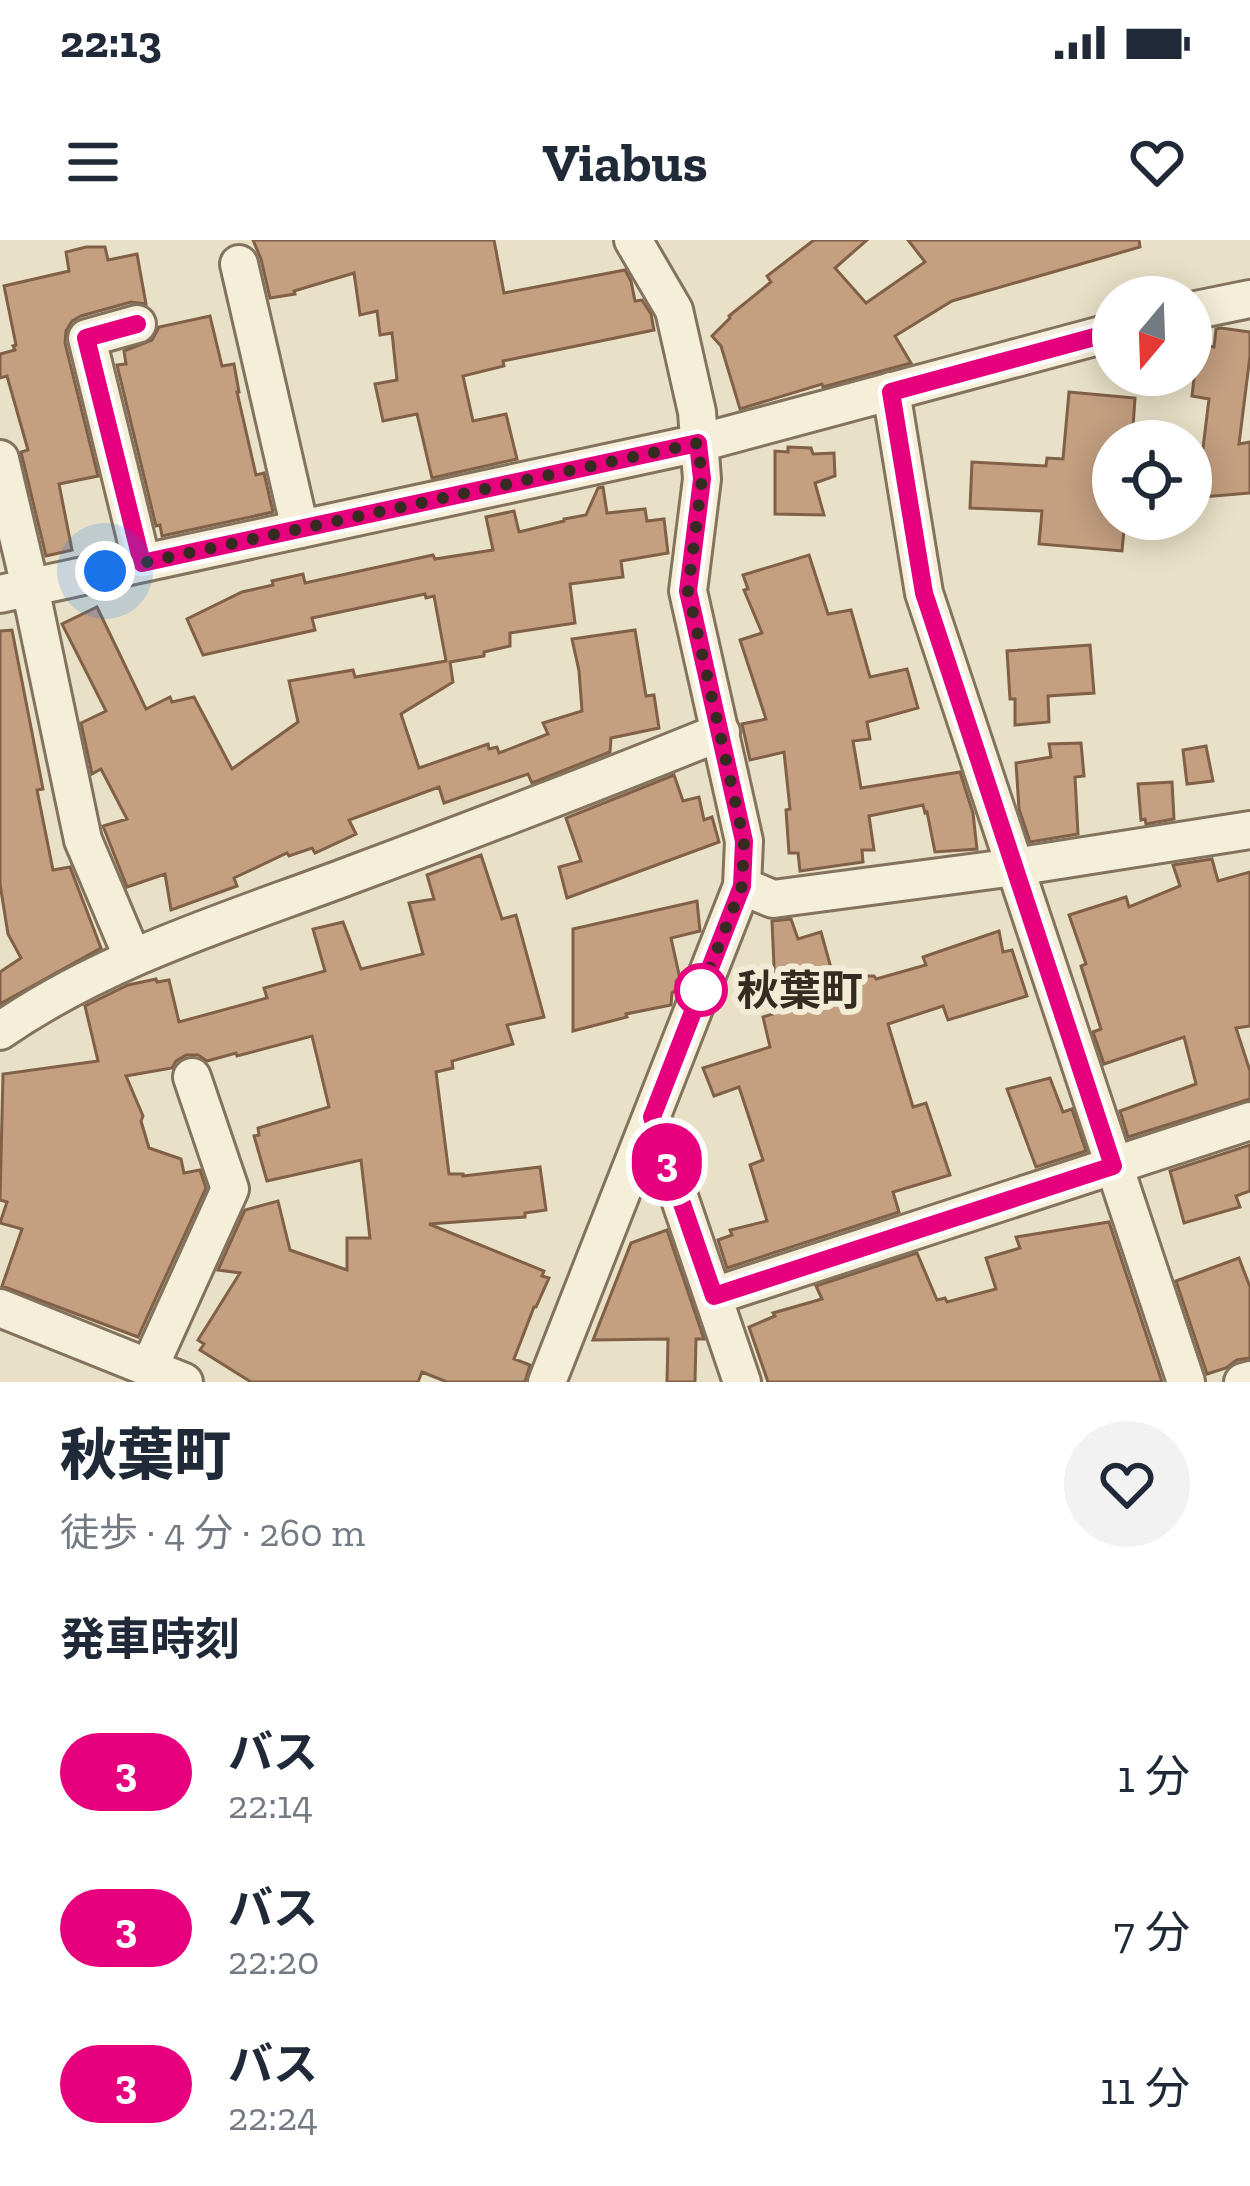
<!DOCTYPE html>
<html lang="ja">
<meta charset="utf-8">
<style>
:root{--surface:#fff;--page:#f2f2f3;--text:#1f2937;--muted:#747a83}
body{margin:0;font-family:"Zilla Slab","Noto Sans JP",serif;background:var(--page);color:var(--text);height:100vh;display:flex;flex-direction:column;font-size:45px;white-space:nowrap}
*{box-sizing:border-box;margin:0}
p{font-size:39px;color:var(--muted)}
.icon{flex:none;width:66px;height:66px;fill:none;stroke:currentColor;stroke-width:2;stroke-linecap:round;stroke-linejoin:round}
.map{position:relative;height:1142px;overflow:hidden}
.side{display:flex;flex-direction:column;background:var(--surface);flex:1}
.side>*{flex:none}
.badge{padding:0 24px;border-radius:39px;font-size:42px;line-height:78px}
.needle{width:78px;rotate:199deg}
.tools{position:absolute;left:1092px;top:36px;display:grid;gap:24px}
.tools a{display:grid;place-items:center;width:120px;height:120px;border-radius:50%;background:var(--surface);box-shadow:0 6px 30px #0003;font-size:60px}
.you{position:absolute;width:60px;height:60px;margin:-30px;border:9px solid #fff;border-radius:50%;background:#1a73e8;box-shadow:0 0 0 18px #1a73e833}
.map>.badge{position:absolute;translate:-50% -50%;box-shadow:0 0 0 6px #fff}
h2{padding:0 60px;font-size:45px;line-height:108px}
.round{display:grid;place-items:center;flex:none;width:126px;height:126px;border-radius:63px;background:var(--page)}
.headline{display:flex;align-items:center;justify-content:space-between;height:204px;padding:0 60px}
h1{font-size:57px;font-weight:800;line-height:90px}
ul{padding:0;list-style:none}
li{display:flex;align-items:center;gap:36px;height:156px;padding:0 60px}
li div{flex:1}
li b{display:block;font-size:45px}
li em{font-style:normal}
li .badge{min-width:132px;font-weight:700;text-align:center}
.status{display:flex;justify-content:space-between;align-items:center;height:84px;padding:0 60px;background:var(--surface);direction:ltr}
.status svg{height:33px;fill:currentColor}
header{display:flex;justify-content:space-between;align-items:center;height:156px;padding:0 60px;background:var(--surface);font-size:54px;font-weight:800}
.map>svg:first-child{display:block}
.building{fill:#c49f80;stroke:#806046;stroke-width:3}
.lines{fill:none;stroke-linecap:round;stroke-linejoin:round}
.minor-casing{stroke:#83735e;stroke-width:42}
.minor{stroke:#f5eed9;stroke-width:36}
.line-casing{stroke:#fff;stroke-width:27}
.line{stroke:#e6007e;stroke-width:18}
.walk{stroke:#352b20;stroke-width:12;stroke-dasharray:0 21.6}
.stop-dot{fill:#fff;stroke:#e6007e;stroke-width:6}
.labels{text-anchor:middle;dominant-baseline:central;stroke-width:12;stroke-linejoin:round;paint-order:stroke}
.stop-label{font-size:42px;font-weight:bold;fill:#352b20;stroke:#f2ebd5;text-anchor:start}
</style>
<div class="status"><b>22:13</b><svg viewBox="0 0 49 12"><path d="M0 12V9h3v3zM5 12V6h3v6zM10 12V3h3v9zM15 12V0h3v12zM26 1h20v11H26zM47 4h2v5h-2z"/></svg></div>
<header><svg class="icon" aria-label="menu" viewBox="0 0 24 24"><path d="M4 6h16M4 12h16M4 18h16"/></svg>Viabus<svg class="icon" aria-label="heart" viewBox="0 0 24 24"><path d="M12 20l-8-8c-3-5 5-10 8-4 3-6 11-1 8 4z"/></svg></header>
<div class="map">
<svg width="1250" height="1142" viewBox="0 0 1250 1142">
<rect width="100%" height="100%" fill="#e9e1c7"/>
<g class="building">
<polygon points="253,0 494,0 504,53 625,30 631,41 635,61 642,60 651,74 654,90 503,121 504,126 463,136 473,181 506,174 517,219 432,238 417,174 383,181 375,144 397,140 392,93 380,95 377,71 360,75 354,33 294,51 295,54 270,58 261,19"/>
<polygon points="814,0 867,0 835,28 866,63 925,22 908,0 1139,0 1140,7 952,61 895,96 911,123 823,147 822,144 740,169 721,106 712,96 730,78 729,76 771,42 767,36"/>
<polygon points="86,7 105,7 108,20 137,14 146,64 131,62 81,76 72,81 66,91 65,103 98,236 59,244 72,310 46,316 21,212 28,210 7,136 0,138 0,114 15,110 13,106 16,105 4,46 69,31 66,12"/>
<polygon points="210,76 222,126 234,124 239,152 237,152 256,235 264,233 273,272 162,296 160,285 156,286 117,125 126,124 124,111 152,100 159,87"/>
<polygon points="1221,88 1250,92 1250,116 1239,204 1250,202 1250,253 1203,257 1199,208 1203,208 1209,159 1192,156 1198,104 1214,107 1216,89"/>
<polygon points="1069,152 1135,158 1132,201 1113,201 1113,279 1125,279 1122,311 1039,304 1042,271 970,268 972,222 1046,226 1047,218 1063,219"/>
<polygon points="788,207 811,208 813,214 834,213 835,236 815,243 824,275 775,274 775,211 788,212"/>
<polygon points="603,247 607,273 645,269 647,281 664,279 668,313 621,321 623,337 570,344 575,383 510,393 510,406 484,412 484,416 450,422 453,442 401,474 419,528 488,504 489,509 497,507 499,513 548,494 543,483 582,471 579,431 572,399 635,390 646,456 654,455 659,488 611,498 610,512 532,543 528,534 444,563 439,547 349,580 356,594 315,613 312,608 289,616 287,613 234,638 237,646 171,670 165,634 127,647 103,586 127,579 101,529 92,534 81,483 106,471 62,384 97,367 146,469 170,457 172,462 194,457 232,529 298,482 289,441 353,430 355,437 446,421 434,356 426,358 425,354 312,378 315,390 203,415 187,379 242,352 273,345 272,341 303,334 305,343 433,315 435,319 493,310 486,277 514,271 519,292 564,281 564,279 586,275 598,248"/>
<polygon points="809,315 828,374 851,370 870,437 907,429 918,468 867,482 870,499 853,501 861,548 960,532 973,573 977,609 935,612 927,572 925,573 923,565 869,576 874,610 862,610 863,622 800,631 798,613 789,613 786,570 790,569 784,512 750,520 742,484 766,479 740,400 762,393 744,350 748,349 743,335"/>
<polygon points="12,390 43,549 37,550 53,630 70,627 101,708 0,764 0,732 21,718 8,694 0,644 0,391"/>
<polygon points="1090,405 1094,453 1048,456 1049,482 1015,485 1015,459 1010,459 1007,411"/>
<polygon points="1081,503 1084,536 1075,537 1078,594 1030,602 1019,569 1016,523 1051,517 1049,504"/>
<polygon points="1206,506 1213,541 1187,544 1183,510"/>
<polygon points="674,535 683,561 699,557 704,580 712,577 719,602 567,658 559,627 581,621 566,578"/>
<polygon points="1172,542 1174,579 1146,584 1145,579 1141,580 1138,544"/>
<polygon points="481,615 502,679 516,675 544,777 507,785 513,804 452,821 453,828 436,832 449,934 463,934 463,936 540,927 546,970 525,973 525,977 429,984 544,1031 542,1036 549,1038 536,1067 534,1067 514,1119 530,1125 525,1142 447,1142 422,1132 418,1142 251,1142 200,1110 204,1104 198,1100 240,1033 218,1030 245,970 278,961 290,1010 347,1030 347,998 370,998 361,920 267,941 254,896 259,895 258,888 329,867 312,796 237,816 236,813 207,821 198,815 186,815 176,821 172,828 126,836 143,876 141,881 149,908 181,919 184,933 200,930 206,948 138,1097 2,1046 22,989 0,983 7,962 0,960 3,834 98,821 85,766 128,745 156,739 157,742 169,740 179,782 267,758 264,748 325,731 313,689 343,682 361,729 423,714 409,663 434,659 427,635"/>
<polygon points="1212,619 1218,641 1250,632 1250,786 1236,788 1250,831 1250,859 1128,897 1120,871 1196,844 1184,797 1104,824 1093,792 1101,789 1081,726 1086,724 1069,675 1126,657 1129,667 1180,646 1173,625"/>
<polygon points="697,661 700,691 671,698 680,739 676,741 677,749 672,753 671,765 626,774 627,777 573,791 573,689"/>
<polygon points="791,679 798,699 821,692 836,746 865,736 874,736 876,739 926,725 923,717 999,691 1003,712 1012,710 1027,756 948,780 943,766 888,784 913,867 926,863 950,935 893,952 899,972 727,1028 718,1000 732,995 730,990 767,981 750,925 763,920 739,847 714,856 703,828 770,807 763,777 776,773 772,681"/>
<polygon points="1050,838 1063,872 1072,869 1086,911 1036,927 1007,849"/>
<polygon points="1250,905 1250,951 1236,956 1240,967 1184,983 1170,931"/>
<polygon points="1109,982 1162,1142 768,1142 749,1087 775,1076 773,1073 822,1059 816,1046 917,1013 937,1060 945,1058 947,1062 996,1049 986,1018 1020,1008 1016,997"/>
<polygon points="667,990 704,1099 696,1099 695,1142 667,1142 668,1099 593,1100 631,1003"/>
<polygon points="1239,1018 1250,1047 1250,1118 1237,1120 1226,1128 1207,1134 1176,1041"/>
</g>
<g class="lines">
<defs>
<g id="minor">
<polyline points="239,24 300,289"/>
<polyline points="1191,71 1250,59"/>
<polyline points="137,84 87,98 142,323"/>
<polyline points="891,151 924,353 1186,1142"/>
<polyline points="0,219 30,347 83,600 132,716"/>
<polyline points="0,354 699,203 1113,92"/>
<polyline points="742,646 773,659 1015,627 1250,590"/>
<path d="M 0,791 C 104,719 225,682 343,638 C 470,591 595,543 721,492"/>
<polyline points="652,877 742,1142"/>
<polyline points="714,1056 1250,881"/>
<polyline points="0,1068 184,1142"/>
<polyline points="149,1128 230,949 192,837"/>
<polyline points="547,1142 742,646 744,601 688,351 702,239 697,172 674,70 633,0"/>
<polyline points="1243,1142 1250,1140"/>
</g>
</defs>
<use href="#minor" class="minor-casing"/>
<use href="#minor" class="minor"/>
</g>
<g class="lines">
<defs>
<polyline id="line" points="137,84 86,98 142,323 698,203 702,239 688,351 744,601 742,646 652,877 714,1056 1113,926 924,353 891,152 1113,92"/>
</defs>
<use href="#line" class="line-casing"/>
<use href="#line" class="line"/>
<polyline class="walk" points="105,331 698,203 702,239 688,351 744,601 742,646 697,761 701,750"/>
</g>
<circle class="stop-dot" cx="701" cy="750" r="24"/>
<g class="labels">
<g class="stop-label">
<text x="737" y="750">秋葉町</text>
</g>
</g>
</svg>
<div class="tools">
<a><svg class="needle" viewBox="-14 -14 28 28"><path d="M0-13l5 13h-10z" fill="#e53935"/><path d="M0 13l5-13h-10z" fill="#747a83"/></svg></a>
<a><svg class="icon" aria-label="locate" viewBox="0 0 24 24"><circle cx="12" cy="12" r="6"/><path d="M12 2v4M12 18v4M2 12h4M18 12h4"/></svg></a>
</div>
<div class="you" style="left:105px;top:331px"></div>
<b class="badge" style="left:667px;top:922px;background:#e6007e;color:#fff">3</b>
</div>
<section class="side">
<div class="headline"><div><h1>秋葉町</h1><p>徒歩 · 4 分 · 260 m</p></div><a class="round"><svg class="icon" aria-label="heart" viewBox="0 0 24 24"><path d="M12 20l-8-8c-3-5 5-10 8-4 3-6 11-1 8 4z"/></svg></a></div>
<h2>発車時刻</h2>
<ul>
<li><span class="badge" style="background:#e6007e;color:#fff">3</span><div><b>バス</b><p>22:14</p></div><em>1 分</em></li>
<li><span class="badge" style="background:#e6007e;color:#fff">3</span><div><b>バス</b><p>22:20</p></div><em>7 分</em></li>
<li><span class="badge" style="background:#e6007e;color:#fff">3</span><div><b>バス</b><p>22:24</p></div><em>11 分</em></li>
</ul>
</section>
